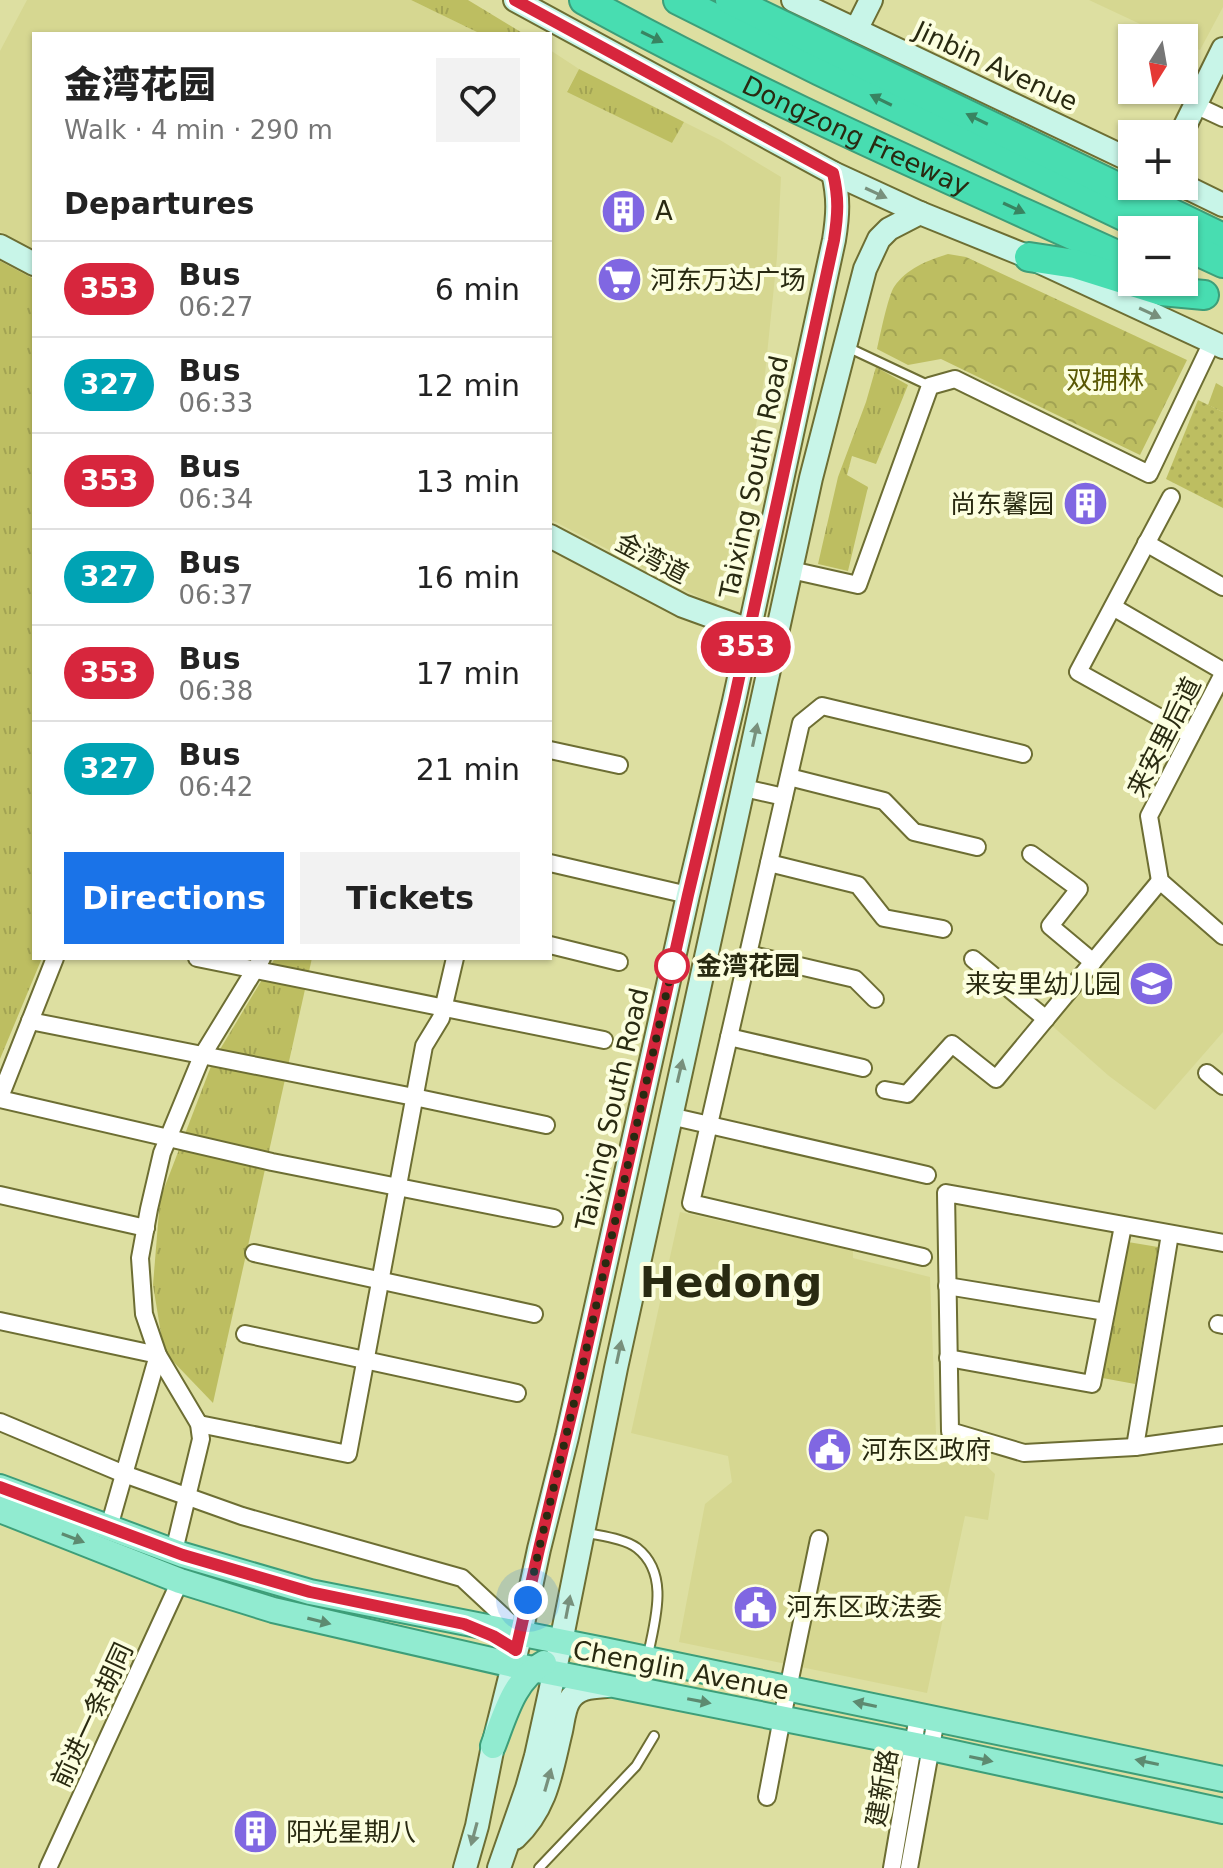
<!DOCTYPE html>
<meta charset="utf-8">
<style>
:root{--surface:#fff;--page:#f2f2f2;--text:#222;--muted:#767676;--line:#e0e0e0;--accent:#1a73e8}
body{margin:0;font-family:"DejaVu Sans","Noto Sans SC",sans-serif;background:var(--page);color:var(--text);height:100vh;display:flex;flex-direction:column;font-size:30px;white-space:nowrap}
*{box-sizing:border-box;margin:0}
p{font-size:26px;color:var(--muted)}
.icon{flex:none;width:44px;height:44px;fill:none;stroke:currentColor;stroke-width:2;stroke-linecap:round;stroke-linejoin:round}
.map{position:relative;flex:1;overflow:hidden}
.side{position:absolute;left:32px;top:32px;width:520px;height:928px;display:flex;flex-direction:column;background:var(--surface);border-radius:0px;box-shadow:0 2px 6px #0004}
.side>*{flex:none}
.badge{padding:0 16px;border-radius:26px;font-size:28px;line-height:52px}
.needle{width:52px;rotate:191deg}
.controls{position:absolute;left:1118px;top:24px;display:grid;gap:16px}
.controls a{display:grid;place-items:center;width:80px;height:80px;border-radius:0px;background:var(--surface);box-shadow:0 2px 6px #0004;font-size:40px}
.you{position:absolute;width:40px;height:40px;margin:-20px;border:6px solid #fff;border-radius:50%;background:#1a73e8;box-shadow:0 0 0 12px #1a73e833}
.map>.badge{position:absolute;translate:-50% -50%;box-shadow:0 0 0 4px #fff}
h2{padding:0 32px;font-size:30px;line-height:72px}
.round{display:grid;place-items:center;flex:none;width:84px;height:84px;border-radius:0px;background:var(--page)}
.summary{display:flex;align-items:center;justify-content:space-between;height:136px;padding:0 32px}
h1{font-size:38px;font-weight:800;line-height:60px}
.cta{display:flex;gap:16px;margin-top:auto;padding:16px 32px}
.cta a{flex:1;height:92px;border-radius:0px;background:var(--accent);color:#fff;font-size:32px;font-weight:800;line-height:92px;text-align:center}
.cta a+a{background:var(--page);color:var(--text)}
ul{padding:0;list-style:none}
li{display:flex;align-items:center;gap:24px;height:96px;padding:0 32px;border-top:2px solid var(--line)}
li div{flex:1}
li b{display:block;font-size:30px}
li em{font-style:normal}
li .badge{min-width:88px;font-weight:700;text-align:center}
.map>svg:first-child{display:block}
.built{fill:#d6d791}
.grass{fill:url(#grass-dots)}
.forest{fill:url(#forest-crowns)}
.park{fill:url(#park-tufts)}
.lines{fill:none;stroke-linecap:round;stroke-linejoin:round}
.lane-casing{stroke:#6d6e33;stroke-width:12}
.street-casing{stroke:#6d6e33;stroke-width:20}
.secondary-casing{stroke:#6d6e33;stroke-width:26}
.primary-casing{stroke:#3d9e79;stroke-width:28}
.highway-casing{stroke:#3d9e79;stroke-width:32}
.lane{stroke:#fff;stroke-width:8}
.street{stroke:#fff;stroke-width:16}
.secondary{stroke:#c8f5e8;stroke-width:22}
.primary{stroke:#91ebd0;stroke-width:24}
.highway{stroke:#48ddb1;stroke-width:28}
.oneway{fill:#388461}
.oneway2{fill:#78907c}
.oneway3{fill:#5d8a70}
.line-casing{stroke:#fff;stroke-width:18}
.line{stroke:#d7263d;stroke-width:12}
.walk{stroke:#292a11;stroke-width:8;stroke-dasharray:0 14.4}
.stop-dot{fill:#fff;stroke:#d7263d;stroke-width:4}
.labels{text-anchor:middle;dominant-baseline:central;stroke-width:8;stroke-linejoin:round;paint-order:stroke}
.street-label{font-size:26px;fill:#292a11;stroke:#fcfedf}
.poi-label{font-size:26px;fill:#292a11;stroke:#fcfedf;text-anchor:start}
.park-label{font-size:26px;fill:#595804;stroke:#fcfedf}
.stop-label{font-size:26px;font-weight:bold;fill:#292a11;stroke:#fcfedf;text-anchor:start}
.town-label{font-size:42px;font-weight:bold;fill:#292a11;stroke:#fcfedf}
</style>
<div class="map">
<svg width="1223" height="1868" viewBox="0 0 1223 1868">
<defs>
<pattern id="grass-dots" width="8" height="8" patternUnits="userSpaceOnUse" patternTransform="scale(2)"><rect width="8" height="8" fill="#bdbe61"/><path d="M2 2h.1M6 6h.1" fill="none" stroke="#a2a353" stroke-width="1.8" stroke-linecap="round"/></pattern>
<pattern id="forest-crowns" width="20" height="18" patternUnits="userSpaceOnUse" patternTransform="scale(2)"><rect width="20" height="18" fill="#bdbe61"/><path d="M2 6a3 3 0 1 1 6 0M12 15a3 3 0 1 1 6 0" fill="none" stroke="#a2a353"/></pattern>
<pattern id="park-tufts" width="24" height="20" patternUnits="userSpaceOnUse" patternTransform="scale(2)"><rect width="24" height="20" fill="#bdbe61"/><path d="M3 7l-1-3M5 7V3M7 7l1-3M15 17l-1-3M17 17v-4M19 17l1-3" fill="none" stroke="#a2a353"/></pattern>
</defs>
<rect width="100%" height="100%" fill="#dddfa1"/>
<g class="built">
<polygon points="27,0 411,0 481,34 34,34 34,249 0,231 0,51"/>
<polygon points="1089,0 1223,0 1223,7 1200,50 1184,44 1184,38 1170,38"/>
<polygon points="550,50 579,69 567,91 672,143 684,122 720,140 781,177 777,257 765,374 752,448 716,606 550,519"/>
<polygon points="1159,889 1223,944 1223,1032 1155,1110 1109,1076 1049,1023"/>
<polygon points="680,1212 853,1250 853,1258 930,1277 936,1434 940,1444 976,1456 995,1474 988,1520 965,1516 927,1693 679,1642 705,1504 732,1482 728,1456 631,1433"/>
</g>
<polygon class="grass" points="1198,400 1223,412 1223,508 1166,479"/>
<path class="forest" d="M 948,254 L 966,257 L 1187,360 L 1140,455 L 941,359 L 908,365 L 877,349 C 880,336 888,296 894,287 C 906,269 928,260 948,254 Z"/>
<g class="park">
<polygon points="411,0 468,0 524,34 481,34"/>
<polygon points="579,69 684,122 672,143 567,92"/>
<polygon points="0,261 34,279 34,958 42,958 0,1059"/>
<polygon points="876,367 908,385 876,464 852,456 847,475 868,487 848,571 818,564 838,477 866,402"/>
<polygon points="1216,383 1223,387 1223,412 1208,405"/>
<polygon points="275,958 312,958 213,1403 164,1352 153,1285 160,1199 213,1061"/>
<polygon points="1122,1241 1158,1247 1135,1384 1097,1377"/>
</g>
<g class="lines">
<defs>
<g id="lane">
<polyline points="847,347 930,386"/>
<path d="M 583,1532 C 599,1536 624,1538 637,1548 C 670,1574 655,1620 648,1655"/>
<polyline points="539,1868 636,1766 654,1736"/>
</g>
<g id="street">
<polyline points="1195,105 1223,118"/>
<polyline points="1171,497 1078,672 1191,735"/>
<polyline points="1146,543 1223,587"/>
<polyline points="791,570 858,585 930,386 955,379 1149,474 1212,342"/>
<polyline points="1113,607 1223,671"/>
<polyline points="1223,674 1149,816 1160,881 1223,936"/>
<polyline points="550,750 619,765"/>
<polyline points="789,777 884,801 914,832 977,847"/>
<polyline points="744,788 784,797"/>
<polyline points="1031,854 1079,889 1050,926 1093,962"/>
<polyline points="550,863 688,895"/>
<polyline points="769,863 858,885 884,918 943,929"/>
<polyline points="550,945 619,962"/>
<polyline points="748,954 855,979 875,999"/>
<polyline points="197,958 604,1040"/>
<polyline points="973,959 1046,1019"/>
<polyline points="30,1021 414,1097 546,1125"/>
<polyline points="729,1037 863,1068"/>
<polyline points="1207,1073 1223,1086"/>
<polyline points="885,1090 907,1094 952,1044 996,1079 1160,881"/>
<polyline points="0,1097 55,958"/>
<polyline points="0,1099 272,1162 554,1218"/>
<polyline points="670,1116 927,1175"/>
<polyline points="0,1195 146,1228"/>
<polyline points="1223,1243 946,1193 950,1431 1024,1453 1135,1447 1223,1435"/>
<polyline points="254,1253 534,1314"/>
<polyline points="923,1257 691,1203 801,723 822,706 1023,754"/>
<polyline points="947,1286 1106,1312"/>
<polyline points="0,1321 158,1355 109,1527"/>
<polyline points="1218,1324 1223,1325"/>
<polyline points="245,1334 517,1393"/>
<polyline points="948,1358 1092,1384 1123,1226"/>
<polyline points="0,1422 124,1474 242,1516 462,1578 520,1632"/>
<polyline points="199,1424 348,1454 424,1046 441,1018 455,958"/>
<polyline points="1135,1447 1170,1234"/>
<polyline points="174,1551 201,1439 199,1424 158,1355 144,1314 140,1258 149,1209 162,1153 202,1056 262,958"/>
<polyline points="767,1797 782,1718 819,1539"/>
<polyline points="48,1868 180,1581"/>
<polyline points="892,1868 918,1716"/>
<polyline points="909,1868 936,1719"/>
</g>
<g id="secondary">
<polyline points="515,0 833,173 920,213 1029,257 1223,347"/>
<polyline points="793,0 1132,161"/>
<polyline points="856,30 871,0"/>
<polyline points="1181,134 1223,49"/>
<polyline points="1184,186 1223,205"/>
<polyline points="0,246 34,264"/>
<polyline points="550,536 683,606 763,635"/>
<path d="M 515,1838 C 547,1808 551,1772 561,1731 C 563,1722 564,1709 569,1701 C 577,1687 593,1687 607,1686"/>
<path d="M 465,1868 L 477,1826 L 493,1746 L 521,1633 L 539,1549 L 567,1437 L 688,895 L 734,701 L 834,240 C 838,215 839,198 833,173"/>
<polyline points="499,1868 527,1788 536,1756 561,1642 616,1368 811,478 865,269 879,239 889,229 920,213"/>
</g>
<g id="primary">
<polyline points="0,1487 183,1555 310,1592 604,1650 1223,1779"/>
<polyline points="0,1510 180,1581 273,1610 513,1665 931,1748 1223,1811"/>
<path d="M 493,1746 C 505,1715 514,1679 544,1663"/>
</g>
<g id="highway">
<path id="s1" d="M 584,0 C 761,98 948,178 1132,262"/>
<polyline points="678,0 820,71 1153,230"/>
<polyline points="730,0 1223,238"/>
<polyline points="1184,245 1223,263"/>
<polyline points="1029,257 1075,264 1161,291 1204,295"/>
</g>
</defs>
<use href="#lane" class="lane-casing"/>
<use href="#street" class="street-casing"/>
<use href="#secondary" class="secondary-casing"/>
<use href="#primary" class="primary-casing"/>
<use href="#highway" class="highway-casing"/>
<use href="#lane" class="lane"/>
<use href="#street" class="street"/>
<use href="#secondary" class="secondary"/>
<use href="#primary" class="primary"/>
<use href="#highway" class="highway"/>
</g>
<defs><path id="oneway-solid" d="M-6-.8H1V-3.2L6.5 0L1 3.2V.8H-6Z" transform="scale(2)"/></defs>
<g class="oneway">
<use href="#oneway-solid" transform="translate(652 37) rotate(26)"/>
<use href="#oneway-solid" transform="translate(881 100) rotate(-154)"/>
<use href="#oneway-solid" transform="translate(977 119) rotate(-154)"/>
<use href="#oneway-solid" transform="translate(1014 208) rotate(25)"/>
</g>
<g class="oneway2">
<use href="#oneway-solid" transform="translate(876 193) rotate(25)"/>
<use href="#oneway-solid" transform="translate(1150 313) rotate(25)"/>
<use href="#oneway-solid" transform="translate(755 735) rotate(-78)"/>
<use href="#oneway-solid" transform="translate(680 1071) rotate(-77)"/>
<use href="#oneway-solid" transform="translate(619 1352) rotate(-78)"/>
<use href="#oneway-solid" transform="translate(568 1607) rotate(-79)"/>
<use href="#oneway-solid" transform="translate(548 1780) rotate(-74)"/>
<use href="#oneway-solid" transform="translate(474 1834) rotate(105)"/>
</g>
<g class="oneway3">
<use href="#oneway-solid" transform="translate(73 1538) rotate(21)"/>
<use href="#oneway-solid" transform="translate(319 1621) rotate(14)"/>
<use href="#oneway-solid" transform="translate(699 1701) rotate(11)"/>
<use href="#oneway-solid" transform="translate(865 1704) rotate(-168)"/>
<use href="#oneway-solid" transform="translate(981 1759) rotate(12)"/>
<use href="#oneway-solid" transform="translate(1147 1762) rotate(-168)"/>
</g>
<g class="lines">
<defs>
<path id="line" d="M 0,1487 L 183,1555 L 310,1592 L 464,1624 L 493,1636 L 516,1650 L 539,1549 L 579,1382 L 688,895 L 734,701 L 834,240 C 838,214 839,198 833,173 L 515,0"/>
</defs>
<use href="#line" class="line-casing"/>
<use href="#line" class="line"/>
<polyline class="walk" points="528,1600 539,1549 579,1382 675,955 672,966"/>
</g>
<defs>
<symbol id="building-disc" viewBox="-11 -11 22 22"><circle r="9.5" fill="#8067e2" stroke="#fcfedf"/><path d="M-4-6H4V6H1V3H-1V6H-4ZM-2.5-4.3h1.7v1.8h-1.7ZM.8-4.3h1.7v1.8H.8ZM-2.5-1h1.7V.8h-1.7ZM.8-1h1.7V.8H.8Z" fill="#fff"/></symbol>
<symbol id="supermarket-disc" viewBox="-11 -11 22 22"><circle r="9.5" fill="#8067e2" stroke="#fcfedf"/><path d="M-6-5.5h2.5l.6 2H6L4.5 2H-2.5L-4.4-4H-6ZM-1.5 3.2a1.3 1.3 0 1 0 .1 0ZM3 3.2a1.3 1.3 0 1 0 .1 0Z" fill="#fff"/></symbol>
<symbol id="school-disc" viewBox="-11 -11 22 22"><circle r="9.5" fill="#8067e2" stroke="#fcfedf"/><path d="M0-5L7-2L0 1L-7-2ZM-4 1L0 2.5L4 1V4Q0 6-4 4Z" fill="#fff"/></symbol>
<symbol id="civic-disc" viewBox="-11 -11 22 22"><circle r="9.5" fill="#8067e2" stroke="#fcfedf"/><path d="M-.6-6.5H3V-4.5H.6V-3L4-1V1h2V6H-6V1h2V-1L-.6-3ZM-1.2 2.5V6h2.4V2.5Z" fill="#fff"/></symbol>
</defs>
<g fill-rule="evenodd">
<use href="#building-disc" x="598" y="186" width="51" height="51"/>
<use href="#supermarket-disc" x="594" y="254" width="51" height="51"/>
<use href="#building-disc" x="1060" y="478" width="51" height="51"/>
<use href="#school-disc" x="1126" y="958" width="51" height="51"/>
<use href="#civic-disc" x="804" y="1424" width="51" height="51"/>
<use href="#civic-disc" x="730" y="1582" width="51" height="51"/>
<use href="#building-disc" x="230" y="1806" width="51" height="51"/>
</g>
<circle class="stop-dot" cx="672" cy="966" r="16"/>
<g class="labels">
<g class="street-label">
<text transform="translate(996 66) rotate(25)">Jinbin Avenue</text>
<text stroke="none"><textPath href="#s1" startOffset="304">Dongzong Freeway</textPath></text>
<text transform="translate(754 477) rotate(-78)">Taixing South Road</text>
<text transform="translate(652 558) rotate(28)">金湾道</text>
<text transform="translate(1164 737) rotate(-63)">来安里后道</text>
<text transform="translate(612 1109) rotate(-77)">Taixing South Road</text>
<text transform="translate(681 1670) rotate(11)">Chenglin Avenue</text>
<text transform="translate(92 1715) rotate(-65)">前进一条胡同</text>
<text transform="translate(882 1788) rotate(-80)">建新路</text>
</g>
<g class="poi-label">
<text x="655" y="211">A</text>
<text x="650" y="280">河东万达广场</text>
<text x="1054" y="504" text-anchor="end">尚东馨园</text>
<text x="1121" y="984" text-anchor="end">来安里幼儿园</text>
<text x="861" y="1450">河东区政府</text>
<text x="786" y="1607">河东区政法委</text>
<text x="286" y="1832">阳光星期八</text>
</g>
<g class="park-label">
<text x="1105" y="380">双拥林</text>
</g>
<g class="stop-label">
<text x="696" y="966">金湾花园</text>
</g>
<g class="town-label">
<text x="731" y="1282">Hedong</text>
</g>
</g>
</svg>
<div class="controls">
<a><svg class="needle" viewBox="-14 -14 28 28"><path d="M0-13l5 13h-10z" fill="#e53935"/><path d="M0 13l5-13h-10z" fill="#767676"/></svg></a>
<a>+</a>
<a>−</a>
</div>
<div class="you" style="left:528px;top:1600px"></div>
<b class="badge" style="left:746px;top:647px;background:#d7263d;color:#fff">353</b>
<section class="side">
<div class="summary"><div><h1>金湾花园</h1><p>Walk · 4 min · 290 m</p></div><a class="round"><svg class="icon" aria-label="heart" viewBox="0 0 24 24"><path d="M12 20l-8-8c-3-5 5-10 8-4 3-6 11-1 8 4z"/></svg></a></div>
<h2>Departures</h2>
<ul>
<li><span class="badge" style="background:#d7263d;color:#fff">353</span><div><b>Bus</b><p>06:27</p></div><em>6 min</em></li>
<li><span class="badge" style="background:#00a3b4;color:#fff">327</span><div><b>Bus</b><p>06:33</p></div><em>12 min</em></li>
<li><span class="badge" style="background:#d7263d;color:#fff">353</span><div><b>Bus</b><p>06:34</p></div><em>13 min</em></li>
<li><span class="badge" style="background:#00a3b4;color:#fff">327</span><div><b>Bus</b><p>06:37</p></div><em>16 min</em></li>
<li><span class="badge" style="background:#d7263d;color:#fff">353</span><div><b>Bus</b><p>06:38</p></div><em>17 min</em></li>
<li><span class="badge" style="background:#00a3b4;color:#fff">327</span><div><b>Bus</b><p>06:42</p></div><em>21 min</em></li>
</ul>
<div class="cta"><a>Directions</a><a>Tickets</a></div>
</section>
</div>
